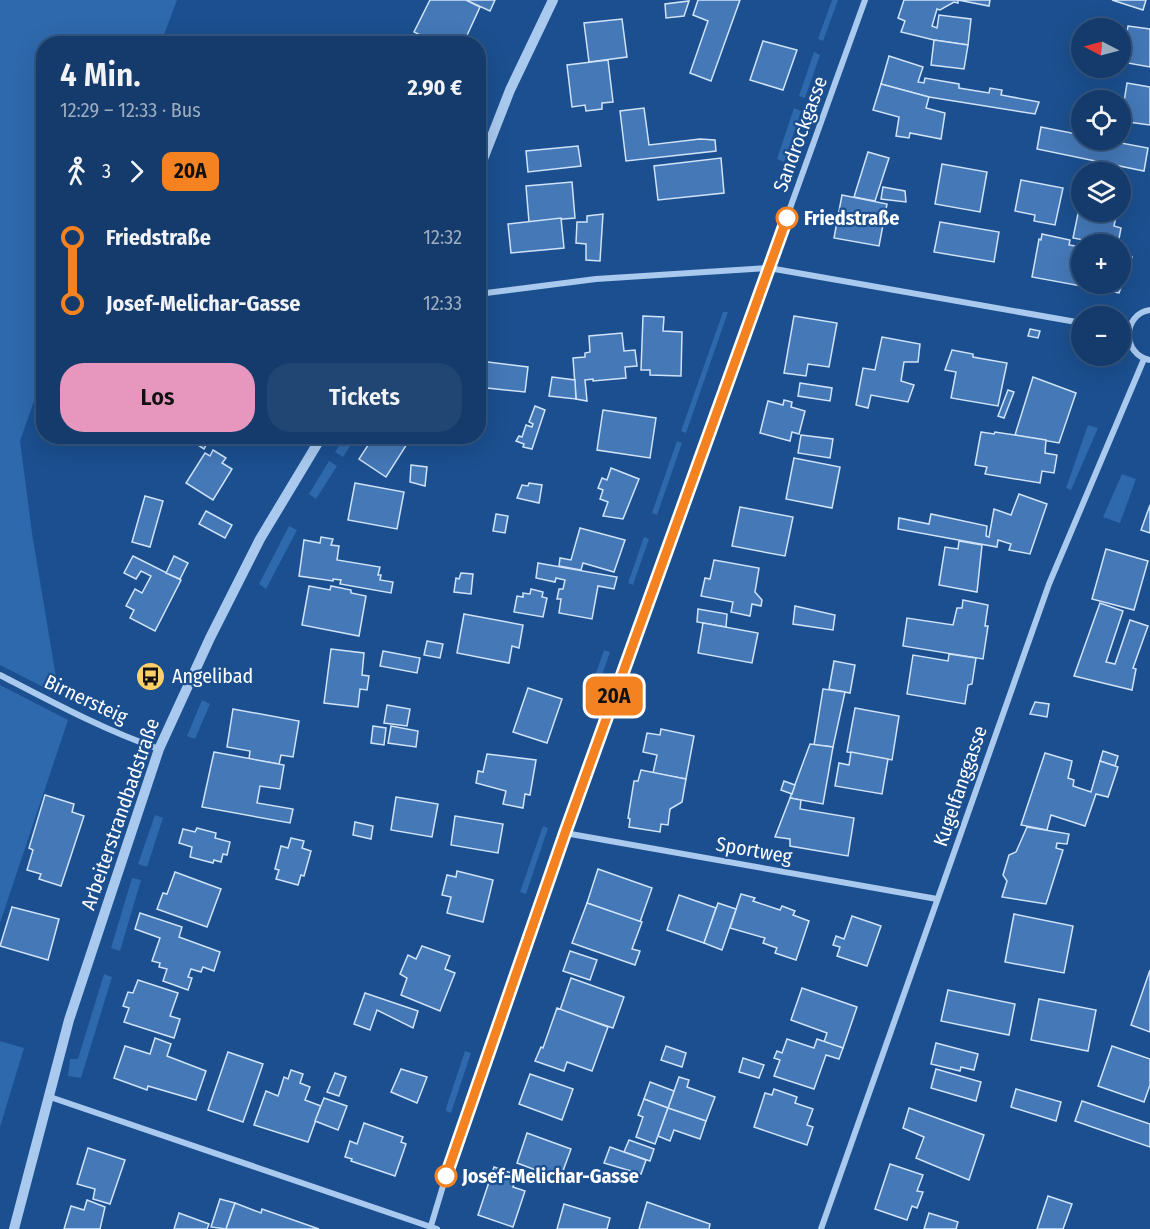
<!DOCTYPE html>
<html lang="de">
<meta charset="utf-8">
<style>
:root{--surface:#143b6b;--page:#214673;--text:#f1f3f6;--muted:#9dadc1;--line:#33557e;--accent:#e797bd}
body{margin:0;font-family:"Fira Sans Condensed",sans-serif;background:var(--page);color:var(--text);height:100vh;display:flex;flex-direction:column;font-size:22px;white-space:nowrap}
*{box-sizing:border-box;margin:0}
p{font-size:20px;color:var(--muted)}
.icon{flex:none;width:33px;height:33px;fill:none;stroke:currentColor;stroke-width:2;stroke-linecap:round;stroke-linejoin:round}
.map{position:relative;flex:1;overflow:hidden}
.drawer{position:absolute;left:36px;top:36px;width:450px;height:408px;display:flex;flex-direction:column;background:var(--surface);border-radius:24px;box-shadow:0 6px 24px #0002,0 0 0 2px var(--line)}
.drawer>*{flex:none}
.badge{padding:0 12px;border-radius:9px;font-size:21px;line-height:39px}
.needle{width:39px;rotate:276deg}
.fabs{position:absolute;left:1071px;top:18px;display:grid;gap:12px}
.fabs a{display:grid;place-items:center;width:60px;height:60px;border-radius:50%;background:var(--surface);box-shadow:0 6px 24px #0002,0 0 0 2px var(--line);font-size:30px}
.map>.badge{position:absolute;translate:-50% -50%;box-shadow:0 0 0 3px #fff}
.legs{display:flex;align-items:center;gap:9px;height:66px;padding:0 24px;font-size:20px}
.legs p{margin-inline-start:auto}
.head{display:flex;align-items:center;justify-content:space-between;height:102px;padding:0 24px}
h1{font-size:33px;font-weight:600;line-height:45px}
.cta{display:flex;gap:12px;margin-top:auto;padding:12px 24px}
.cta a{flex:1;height:69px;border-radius:24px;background:var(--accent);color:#111;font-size:24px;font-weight:600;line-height:69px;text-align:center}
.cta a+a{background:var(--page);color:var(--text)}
ul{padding:0 24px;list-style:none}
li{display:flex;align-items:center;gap:21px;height:66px;font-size:22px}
li i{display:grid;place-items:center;width:9px;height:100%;margin:0 8px;background:currentColor}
li i::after{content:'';width:15px;height:15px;margin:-8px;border:4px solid;border-radius:50%;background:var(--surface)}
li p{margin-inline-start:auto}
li:first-child i{background:linear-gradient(#0000 50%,currentColor 0)}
li:last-child i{background:linear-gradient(currentColor 50%,#0000 0)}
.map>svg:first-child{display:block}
.green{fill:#2e69ad}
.building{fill:#4478b7;stroke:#cfe3fa;stroke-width:1.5}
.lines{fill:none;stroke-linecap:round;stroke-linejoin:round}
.minor{stroke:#a9c9ee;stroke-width:6}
.tertiary{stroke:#a9c9ee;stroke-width:10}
.line-1-casing{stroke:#fff;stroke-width:14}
.line-1{stroke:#f58220;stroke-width:9}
.stop-1-dot{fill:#fff;stroke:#f58220;stroke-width:3}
.labels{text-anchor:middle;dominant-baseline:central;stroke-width:4.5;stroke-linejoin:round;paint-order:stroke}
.street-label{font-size:20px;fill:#fff;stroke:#1b4f8f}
.stop-label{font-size:20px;font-weight:bold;fill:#fff;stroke:#1b4f8f;text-anchor:start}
.poi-label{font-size:20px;fill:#fff;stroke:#1b4f8f;text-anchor:start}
</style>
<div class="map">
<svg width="1150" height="1229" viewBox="0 0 1150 1229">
<rect width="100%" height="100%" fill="#1b4f8f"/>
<g class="green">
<polygon points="0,0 177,0 161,43 44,44 43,375 20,441 32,533 59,695 0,665"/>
<polygon points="832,0 838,0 823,41 818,39"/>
<polygon points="814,52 820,55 805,98 799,96"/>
<polygon points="794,108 801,111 784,162 777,159"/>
<polygon points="723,312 728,312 686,433 681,431"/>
<polygon points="1088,425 1098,428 1071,490 1066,488"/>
<polygon points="345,437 356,437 343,457 335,452"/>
<polygon points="677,441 682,443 657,515 652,513"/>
<polygon points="329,461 337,466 316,499 309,494"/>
<polygon points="1122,474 1136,479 1120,523 1103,517"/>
<polygon points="289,526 297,530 266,589 259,584"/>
<polygon points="644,537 649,539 633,585 628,583"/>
<polygon points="604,650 610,652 594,698 588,696"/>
<polygon points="0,685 68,720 0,923"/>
<polygon points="202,700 210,704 195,739 187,736"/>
<polygon points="155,815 163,818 147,867 138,864"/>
<polygon points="543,826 548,828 526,894 520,892"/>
<polygon points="132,878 141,880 120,951 111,948"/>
<polygon points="104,974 112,977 81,1078 68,1076 70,1059 78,1059"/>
<polygon points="0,1041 24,1048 0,1127"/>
<polygon points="465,1051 471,1053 451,1113 446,1111 446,1108"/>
</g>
<g class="building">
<polygon points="430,0 466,0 480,7 463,44 431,44 432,41 414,32"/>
<polygon points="466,0 495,0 490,11"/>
<polygon points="698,0 740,0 711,81 690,73 708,21 693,15"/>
<polygon points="904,0 990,0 989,6 958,0 958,3 954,2 940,10 937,9 932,26 937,28 939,15 971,19 968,45 934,40 901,32 905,21 898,18"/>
<polygon points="1112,0 1146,0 1143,10"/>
<polygon points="689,1 684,16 666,18 665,4"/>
<polygon points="622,19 627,57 589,62 584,23"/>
<polygon points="1128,26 1150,29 1150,67 1122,62"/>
<polygon points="934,40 968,45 964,69 931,65"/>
<polygon points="763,41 797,50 783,90 750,80"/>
<polygon points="889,56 923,67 918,82 924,83 925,78 959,84 959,88 989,93 990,88 1002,90 1001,95 1039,102 1035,114 929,97 881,84"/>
<polygon points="608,60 613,102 602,103 602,109 586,111 585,105 572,107 567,65"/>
<polygon points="1127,83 1150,87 1150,125 1121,121"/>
<polygon points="881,84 929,97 926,108 945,113 941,139 910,133 909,138 896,136 899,117 873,110"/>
<polygon points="644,108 649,145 700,139 715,140 716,151 626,161 620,111"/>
<polygon points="1041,127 1082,135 1082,140 1105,140 1148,148 1144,171 1037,149"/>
<polygon points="578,146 581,166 528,172 526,151"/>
<polygon points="868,152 889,158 875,201 854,197"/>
<polygon points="721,158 724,193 658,200 654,166"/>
<polygon points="942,164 987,172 980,212 935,204"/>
<polygon points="1021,180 1063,188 1055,225 1034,221 1035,215 1015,211"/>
<polygon points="572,182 575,218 529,222 526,186"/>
<polygon points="883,187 905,191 906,202 881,199"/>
<polygon points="842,195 887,204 879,246 834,238"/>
<polygon points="1080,204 1082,205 1082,212 1117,212 1114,226 1121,228 1118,244 1104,244 1073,238"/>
<polygon points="603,214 600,261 586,260 586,244 576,243 577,222 587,222 587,216"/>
<polygon points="561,218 564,248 511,253 508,224"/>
<polygon points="940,222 999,232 994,262 934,252"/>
<polygon points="1042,234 1070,240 1069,245 1082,247 1082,284 1120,284 1120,248 1123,248 1121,255 1132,257 1119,293 1032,277 1039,239 1041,240"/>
<polygon points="643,316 664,317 663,331 682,332 681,376 650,375 650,370 641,370"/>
<polygon points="794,316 837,323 829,367 808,364 806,376 784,373"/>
<polygon points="1030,329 1040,331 1038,338 1028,336"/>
<polygon points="622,333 624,351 635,350 637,366 625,367 626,378 593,381 593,379 585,380 587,401 576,399 573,358 585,357 585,353 590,352 589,336"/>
<polygon points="882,337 920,344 918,362 904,362 901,381 914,385 908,402 871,395 868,408 856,405 863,368 875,370"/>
<polygon points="952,350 973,354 973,357 1007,363 998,406 951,398 956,372 945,370"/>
<polygon points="480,361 528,367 525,392 478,387 478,363"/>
<polygon points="552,377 575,380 576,399 549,396"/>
<polygon points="1033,377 1076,393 1059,443 1015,435"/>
<polygon points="800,383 832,388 830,401 798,396"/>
<polygon points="1008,390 1014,392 1004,418 998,416"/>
<polygon points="784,400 792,402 791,407 805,411 799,434 792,432 790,441 760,433 768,401 783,405"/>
<polygon points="535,406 545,410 532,449 523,447 524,444 516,441 519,436 522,437 526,425 532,427 533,424 529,422"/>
<polygon points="603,410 656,418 650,458 597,450"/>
<polygon points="981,432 994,434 995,432 1046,440 1045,453 1057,455 1054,473 1042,471 1040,483 985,474 987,467 975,465"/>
<polygon points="801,435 833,439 830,458 798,453"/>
<polygon points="184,436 211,436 204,449"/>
<polygon points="374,436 396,436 407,444 386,477 359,459"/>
<polygon points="213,450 226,458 222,463 232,469 213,500 186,483 205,453 210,456"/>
<polygon points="794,458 840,467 832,508 786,499"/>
<polygon points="411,465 427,467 425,486 410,482"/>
<polygon points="611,468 639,479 623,519 603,516 608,502 600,499 603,490 598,488 602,478 607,480"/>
<polygon points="355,483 404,492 397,529 348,520"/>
<polygon points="529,483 542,485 539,503 517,498 522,485 528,486"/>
<polygon points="1019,494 1047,504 1030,554 1009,550 1011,544 998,540 997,547 898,529 899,518 929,524 931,514 987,526 986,536 989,537 994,509 1011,515"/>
<polygon points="145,496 163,501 150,547 132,542"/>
<polygon points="1150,505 1150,533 1141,530"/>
<polygon points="740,507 793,517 785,556 732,546"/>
<polygon points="206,511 232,525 225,538 199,524"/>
<polygon points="496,514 508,516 505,533 493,531"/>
<polygon points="580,528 625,540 614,572 583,563 581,570 559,566 560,558 571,560"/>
<polygon points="321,537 333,539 331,545 339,546 337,560 380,567 378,575 381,575 380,580 393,582 391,593 340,584 341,580 333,579 333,581 299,576 304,540 320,543"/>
<polygon points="959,541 982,545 977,592 939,585 945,547 958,549"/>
<polygon points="1106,549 1148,561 1134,610 1092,599"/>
<polygon points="133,556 181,580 155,631 130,618 134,610 126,606 135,589 142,593 151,576 141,571 136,579 124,573"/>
<polygon points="174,556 188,563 180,579 166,573"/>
<polygon points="714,560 759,568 755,592 762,600 761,606 752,604 750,616 731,612 733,602 701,596 705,578 710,579"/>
<polygon points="538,563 617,577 614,589 598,586 592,619 559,613 561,599 557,599 559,589 563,589 565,580 556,578 555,582 536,578"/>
<polygon points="461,573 473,574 471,594 454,592 456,578 459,579"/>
<polygon points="309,586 330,590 331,586 351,590 351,593 366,596 359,636 302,625"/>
<polygon points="531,589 543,592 542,597 547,598 543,617 514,612 517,596 523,597 523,593 530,594"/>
<polygon points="963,600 988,605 985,626 988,626 983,659 903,646 907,618 953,625 957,608 962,608"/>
<polygon points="1100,603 1123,611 1106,662 1115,664 1130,620 1148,626 1133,668 1136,669 1132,690 1074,676"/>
<polygon points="795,606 835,615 833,630 793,624"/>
<polygon points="698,609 727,614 726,627 697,622"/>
<polygon points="464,614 523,625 519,648 512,646 509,663 457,653"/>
<polygon points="703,623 758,633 752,663 698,653"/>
<polygon points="427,641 443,644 440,658 424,655"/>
<polygon points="331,649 364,653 362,675 369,676 367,690 360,689 358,707 324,703"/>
<polygon points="383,651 420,658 417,673 380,666"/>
<polygon points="949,654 976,658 972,684 968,685 965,704 907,694 913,655 948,661"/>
<polygon points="834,661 855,665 850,693 829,689"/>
<polygon points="528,688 562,699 547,743 513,732"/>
<polygon points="823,689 845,692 833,747 814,745"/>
<polygon points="1035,702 1049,704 1047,717 1030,714"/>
<polygon points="387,705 410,709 407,726 384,723"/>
<polygon points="855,708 899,716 892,760 847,752"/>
<polygon points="233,709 299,721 293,757 281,755 279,764 249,759 250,751 227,747"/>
<polygon points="373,726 386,728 384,745 371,743"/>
<polygon points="391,726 418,731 416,747 388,743"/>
<polygon points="661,729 694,736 686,779 653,773 657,755 643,752 647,733 660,735"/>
<polygon points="810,744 833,747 823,804 790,798"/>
<polygon points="1103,751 1118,756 1115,766 1100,761"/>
<polygon points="214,752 284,765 280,789 260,786 257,803 293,809 290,823 202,807"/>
<polygon points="851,752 888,759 882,794 835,786 839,763 849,765"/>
<polygon points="1045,753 1072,761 1068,778 1074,780 1073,786 1091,792 1100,761 1118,767 1108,797 1096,794 1085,826 1051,815 1047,830 1021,825"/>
<polygon points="487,754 536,760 530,795 525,794 523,808 503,804 506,791 476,783 478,771 483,772"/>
<polygon points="641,770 686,779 682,802 670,809 668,825 661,824 660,832 629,827 630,819 628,818 634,781 638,781"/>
<polygon points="784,781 795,785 792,794 781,790"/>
<polygon points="45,795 74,804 72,812 84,816 61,886 39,879 41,874 27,870 33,850 29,848"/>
<polygon points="396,797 438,804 432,837 391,830"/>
<polygon points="790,798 801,800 800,809 854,818 848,856 790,846 790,839 775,837"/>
<polygon points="455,816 503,824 498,853 451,845"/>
<polygon points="355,822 373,826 371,839 353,835"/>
<polygon points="1027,827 1069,834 1067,844 1057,843 1056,848 1063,850 1046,904 1002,897 1007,881 1003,875 1009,855 1016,852"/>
<polygon points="197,828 216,833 215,838 230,842 227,855 223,854 221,862 214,860 213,863 190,857 192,847 179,843 183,829 195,832"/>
<polygon points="291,838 304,841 302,848 311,851 304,876 301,875 298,885 276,879 279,870 275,869 281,846 288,848"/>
<polygon points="598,869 652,888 640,922 587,903"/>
<polygon points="457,871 493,880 483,922 447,913 451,897 442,895 447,875 456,877"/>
<polygon points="175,872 221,889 207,927 157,909 163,893 167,894"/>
<polygon points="741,894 755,898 753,901 780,910 782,906 795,911 793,915 809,921 796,960 775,953 777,948 763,943 765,938 730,928"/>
<polygon points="679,895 716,908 704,943 667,930"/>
<polygon points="587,903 642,922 632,949 640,951 635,965 572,943"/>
<polygon points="718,903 736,909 722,950 704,943"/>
<polygon points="12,907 59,919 48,960 0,946"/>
<polygon points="140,913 182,927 179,937 220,952 214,971 203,967 201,972 191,969 188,977 192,978 188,990 163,981 167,969 159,967 160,963 152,961 160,938 135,929"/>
<polygon points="1014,914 1073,926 1064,973 1005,962"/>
<polygon points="852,916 881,926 867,966 837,956 840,947 833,945 836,936 844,939"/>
<polygon points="422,946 450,956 445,969 455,973 440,1011 401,995 407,978 400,974 408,955 416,959"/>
<polygon points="570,951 597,960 590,980 563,971"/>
<polygon points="1150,970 1150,1032 1131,1025"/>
<polygon points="571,978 624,997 613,1028 560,1010"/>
<polygon points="138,980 178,993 170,1016 180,1019 174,1038 124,1022 129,1008 123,1006 128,992 133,993"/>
<polygon points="802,988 857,1007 843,1048 824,1042 827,1033 791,1020"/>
<polygon points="948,990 1015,1004 1009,1035 941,1021"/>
<polygon points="365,993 418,1011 413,1028 377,1010 370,1030 354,1024"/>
<polygon points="1039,999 1096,1010 1088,1051 1031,1040"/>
<polygon points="557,1008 608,1027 592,1071 567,1062 564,1071 535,1061 541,1047 543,1048"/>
<polygon points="155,1038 171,1044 167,1056 206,1071 196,1100 148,1086 147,1090 114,1078 125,1046 150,1054"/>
<polygon points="787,1039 814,1048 817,1039 843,1048 839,1059 826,1055 814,1089 774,1076 780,1060 774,1058 777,1051 782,1053"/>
<polygon points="936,1043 978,1054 974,1070 961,1067 960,1071 931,1064"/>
<polygon points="666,1046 686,1053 682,1067 661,1060"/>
<polygon points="1112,1046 1150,1059 1150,1085 1144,1102 1098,1086"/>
<polygon points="228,1052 263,1064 243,1122 208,1110"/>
<polygon points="743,1058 764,1065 759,1078 739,1072"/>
<polygon points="401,1069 427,1077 417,1103 391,1092"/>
<polygon points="936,1069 981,1082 976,1101 931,1088"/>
<polygon points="291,1070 303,1074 300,1083 310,1087 305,1100 321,1106 308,1142 254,1125 266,1091 278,1096 284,1077 288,1079"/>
<polygon points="335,1073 346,1077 339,1096 327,1092"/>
<polygon points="530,1074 573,1089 562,1120 519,1104"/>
<polygon points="679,1077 689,1080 687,1087 715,1097 706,1121 668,1108"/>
<polygon points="650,1082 674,1091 668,1108 644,1099"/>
<polygon points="774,1089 797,1097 795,1103 813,1109 807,1125 813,1127 807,1145 754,1127 765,1093 772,1095"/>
<polygon points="1016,1089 1061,1102 1056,1121 1011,1107"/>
<polygon points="324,1098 347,1106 338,1130 315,1121"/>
<polygon points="644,1099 668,1108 655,1144 636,1137 643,1117 638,1115"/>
<polygon points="1082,1101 1150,1124 1150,1147 1075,1121"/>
<polygon points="668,1108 706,1121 700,1139 674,1130 670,1141 658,1136"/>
<polygon points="909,1108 984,1135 969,1180 916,1158 924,1137 903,1128"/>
<polygon points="364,1123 403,1137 401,1142 406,1144 395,1176 351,1161 352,1159 345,1157 350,1141 357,1144"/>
<polygon points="527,1133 571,1149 560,1179 517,1163"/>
<polygon points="629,1140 654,1149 650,1161 624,1152"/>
<polygon points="610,1147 646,1160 641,1174 604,1163"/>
<polygon points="88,1148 125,1160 110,1204 93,1199 95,1189 77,1184"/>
<polygon points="890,1164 923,1175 917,1191 923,1192 917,1208 912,1206 907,1220 875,1209"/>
<polygon points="494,1167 517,1175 513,1187 525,1191 513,1227 478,1215"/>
<polygon points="1048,1196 1072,1204 1063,1229 1037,1229"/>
<polygon points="220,1199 235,1203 226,1229 211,1227"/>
<polygon points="87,1200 105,1207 100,1229 64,1229 71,1206 84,1210"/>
<polygon points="647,1202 710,1224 709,1229 639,1229"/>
<polygon points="235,1203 261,1213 262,1209 319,1229 226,1229"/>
<polygon points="564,1204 610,1218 607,1229 557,1229"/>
<polygon points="179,1213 209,1224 207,1229 174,1229"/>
<polygon points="929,1213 958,1222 956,1229 924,1229"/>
</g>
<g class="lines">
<g class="minor">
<polyline points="478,294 596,279 769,268 1082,323"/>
<path d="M 1150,310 C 1122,314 1122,355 1150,360"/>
<path d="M 0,675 C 52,702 104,730 159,749"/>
<polyline points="565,833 937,899"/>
<polyline points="50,1097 437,1229"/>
<polyline points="430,1229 446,1176 565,833 865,0"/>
<polyline points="821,1229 1049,584 1144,359"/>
</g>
<g class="tertiary">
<polyline points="478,172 510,90 553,0"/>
<polyline points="14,1229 69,1020 159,749 210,638 260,539 322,436"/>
</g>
</g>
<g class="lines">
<defs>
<polyline id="line-1" points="446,1176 565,833 787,218"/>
</defs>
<use href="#line-1" class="line-1-casing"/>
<use href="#line-1" class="line-1"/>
</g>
<defs>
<symbol id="bus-disc" viewBox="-11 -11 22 22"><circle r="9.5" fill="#ffd166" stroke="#1b4f8f"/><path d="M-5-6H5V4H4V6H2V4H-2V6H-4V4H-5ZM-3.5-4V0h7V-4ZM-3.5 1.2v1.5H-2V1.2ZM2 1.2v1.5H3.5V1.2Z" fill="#111"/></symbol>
</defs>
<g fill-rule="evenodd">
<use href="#bus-disc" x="134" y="660" width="33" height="33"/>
</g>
<g class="stop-1-dot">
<circle cx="787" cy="218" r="10"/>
<circle cx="446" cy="1176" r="10"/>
</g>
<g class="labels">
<g class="street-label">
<text transform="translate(800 134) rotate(-70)">Sandrockgasse</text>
<text transform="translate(86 699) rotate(25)">Birnersteig</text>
<text transform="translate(960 786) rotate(-71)">Kugelfanggasse</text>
<text transform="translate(120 814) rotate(-71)">Arbeiterstrandbadstraße</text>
<text transform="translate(754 850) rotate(10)">Sportweg</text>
</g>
<g class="stop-label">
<text x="804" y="218">Friedstraße</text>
<text x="462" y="1176">Josef-Melichar-Gasse</text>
</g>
<g class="poi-label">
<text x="172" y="676">Angelibad</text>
</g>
</g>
</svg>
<div class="fabs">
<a><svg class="needle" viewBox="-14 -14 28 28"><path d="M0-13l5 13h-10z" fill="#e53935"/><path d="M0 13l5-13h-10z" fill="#9dadc1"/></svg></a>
<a><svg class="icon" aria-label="locate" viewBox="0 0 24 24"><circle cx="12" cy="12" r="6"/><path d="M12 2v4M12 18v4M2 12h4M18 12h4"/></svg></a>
<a><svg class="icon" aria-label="layers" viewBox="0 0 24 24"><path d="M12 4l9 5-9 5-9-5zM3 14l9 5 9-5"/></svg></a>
<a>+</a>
<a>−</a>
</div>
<b class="badge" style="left:614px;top:696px;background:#f58220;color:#111">20A</b>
<section class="drawer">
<div class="head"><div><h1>4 Min.</h1><p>12:29 – 12:33 · Bus</p></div><b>2.90 €</b></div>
<div class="legs"><svg class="icon" aria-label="walk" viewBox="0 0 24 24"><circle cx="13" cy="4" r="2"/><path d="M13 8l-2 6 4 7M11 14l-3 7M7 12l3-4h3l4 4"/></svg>3<svg class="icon" aria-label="forward" viewBox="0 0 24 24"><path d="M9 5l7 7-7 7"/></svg><b class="badge" style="background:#f58220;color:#111">20A</b></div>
<ul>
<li><i style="color:#f58220"></i><b>Friedstraße</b><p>12:32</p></li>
<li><i style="color:#f58220"></i><b>Josef-Melichar-Gasse</b><p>12:33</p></li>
</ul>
<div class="cta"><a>Los</a><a>Tickets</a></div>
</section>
</div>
